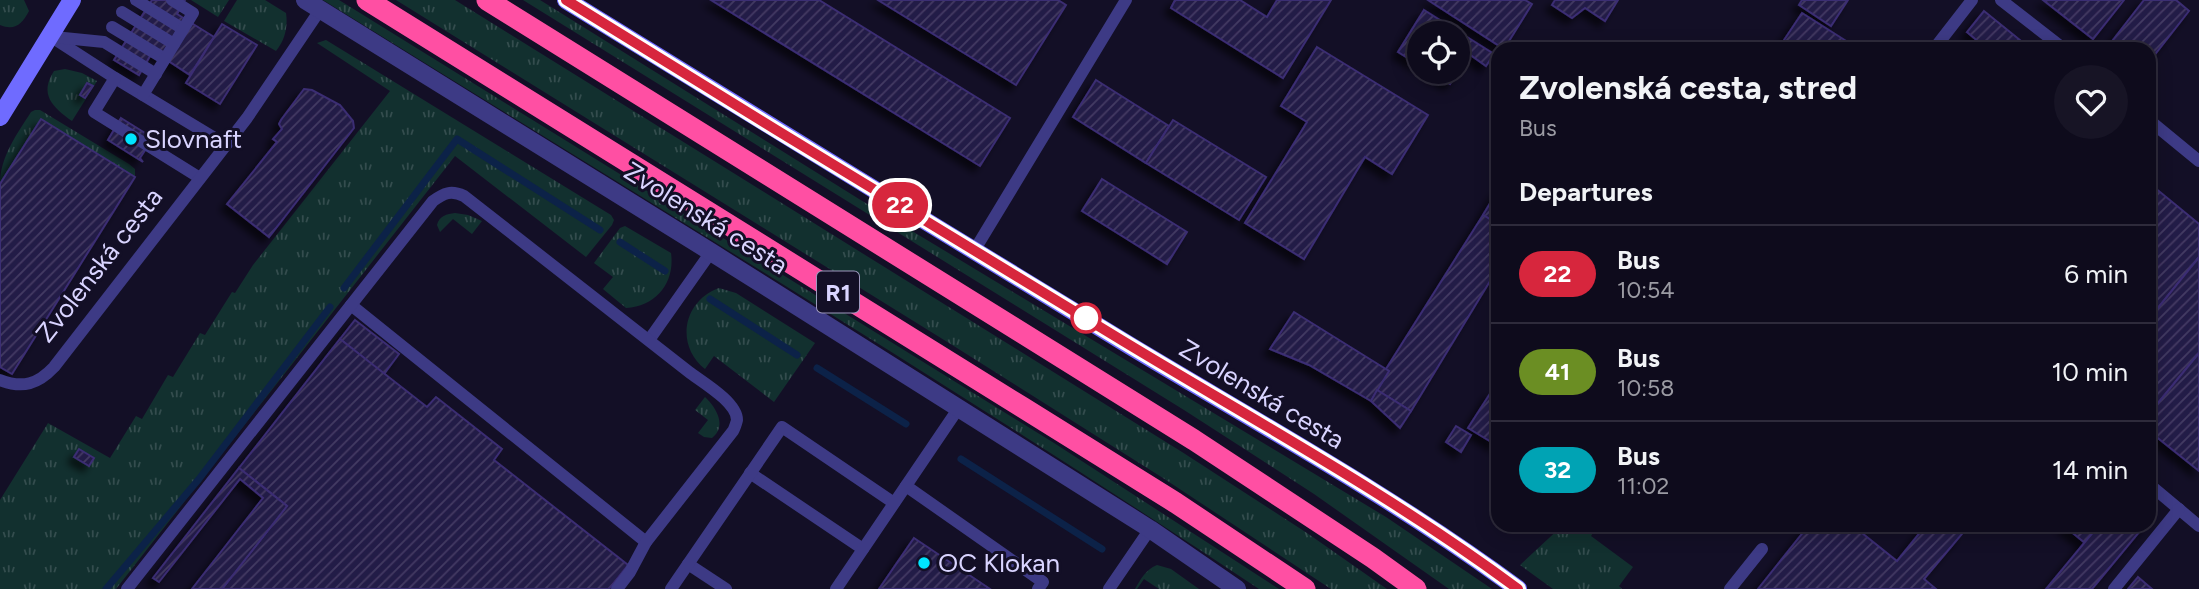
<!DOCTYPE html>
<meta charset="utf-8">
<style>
:root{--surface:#0e0b1c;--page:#171425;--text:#f1f3f6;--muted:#9b9ba3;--line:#2e2b3b}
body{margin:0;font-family:Figtree,sans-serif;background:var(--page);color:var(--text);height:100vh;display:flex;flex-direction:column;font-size:26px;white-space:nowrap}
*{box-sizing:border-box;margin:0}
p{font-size:23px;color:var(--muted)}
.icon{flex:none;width:38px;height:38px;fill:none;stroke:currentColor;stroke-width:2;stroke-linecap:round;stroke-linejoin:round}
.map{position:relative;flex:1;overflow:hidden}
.panel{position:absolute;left:1491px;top:42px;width:665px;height:490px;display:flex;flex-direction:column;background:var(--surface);border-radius:21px;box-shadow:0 4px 18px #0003,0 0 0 2px var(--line)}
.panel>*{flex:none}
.badge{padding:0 14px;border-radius:23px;font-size:24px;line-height:46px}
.fabs{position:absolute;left:1407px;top:21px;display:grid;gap:14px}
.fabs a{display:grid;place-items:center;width:63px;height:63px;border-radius:50%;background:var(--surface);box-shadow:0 4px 18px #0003,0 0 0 2px var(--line);font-size:35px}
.map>.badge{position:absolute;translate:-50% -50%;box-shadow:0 0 0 4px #fff}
h2{padding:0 28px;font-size:26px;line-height:63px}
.round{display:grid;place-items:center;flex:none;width:74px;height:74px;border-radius:37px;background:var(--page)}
.headline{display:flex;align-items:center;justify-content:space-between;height:119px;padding:0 28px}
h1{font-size:33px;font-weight:700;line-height:52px}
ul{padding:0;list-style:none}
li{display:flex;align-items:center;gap:21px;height:98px;padding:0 28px;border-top:2px solid var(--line)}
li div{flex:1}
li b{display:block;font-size:26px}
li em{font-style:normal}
li .badge{min-width:77px;font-weight:700;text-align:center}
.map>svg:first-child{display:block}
.grass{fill:url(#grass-tufts)}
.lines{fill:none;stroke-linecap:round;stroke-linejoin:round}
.stream{stroke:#0c2248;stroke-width:7}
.building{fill:url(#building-hatch);stroke:#3b2d73;stroke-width:2;filter:url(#shadow)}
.lane{stroke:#3d3a85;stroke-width:12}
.street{stroke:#3d3a85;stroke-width:18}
.secondary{stroke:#6f6bff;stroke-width:18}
.highway{stroke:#ff4fa3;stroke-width:21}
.line-casing{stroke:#fff;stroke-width:16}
.line{stroke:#d7263d;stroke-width:10}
.poi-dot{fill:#00e5ff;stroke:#130f26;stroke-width:2.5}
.stop-dot{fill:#fff;stroke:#d7263d;stroke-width:3.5}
.labels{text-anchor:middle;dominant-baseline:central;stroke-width:6;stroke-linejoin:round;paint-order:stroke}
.shield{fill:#130f26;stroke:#9e99be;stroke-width:2}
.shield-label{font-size:24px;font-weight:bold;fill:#d9d4ff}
.poi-label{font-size:26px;fill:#d9d4ff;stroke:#130f26;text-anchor:start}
.street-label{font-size:26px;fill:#d9d4ff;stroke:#130f26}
</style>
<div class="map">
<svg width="2199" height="589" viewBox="0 0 2199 589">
<defs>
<pattern id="grass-tufts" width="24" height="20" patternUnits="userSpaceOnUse" patternTransform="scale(1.75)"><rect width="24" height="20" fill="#12302f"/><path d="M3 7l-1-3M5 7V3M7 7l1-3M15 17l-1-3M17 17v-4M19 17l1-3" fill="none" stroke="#344d4e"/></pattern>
<pattern id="building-hatch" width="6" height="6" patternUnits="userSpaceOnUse" patternTransform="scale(1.75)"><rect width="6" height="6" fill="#241b47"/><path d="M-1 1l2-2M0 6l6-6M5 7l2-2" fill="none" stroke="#433b63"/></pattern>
<filter id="shadow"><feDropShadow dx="-6" dy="6" stdDeviation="3.5" flood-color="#0009"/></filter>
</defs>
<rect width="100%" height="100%" fill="#130f26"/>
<g class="grass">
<path d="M 0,0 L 24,0 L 29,11 C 22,24 15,31 0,25 Z"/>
<polygon points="191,0 229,0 218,17"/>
<path d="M 237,0 L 265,0 L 286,13 C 288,27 285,40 276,51 L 224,21 Z"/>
<path d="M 323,0 L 339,0 L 1054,443 L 1279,589 L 1259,589 C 952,385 636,194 323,0 Z"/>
<polygon points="396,0 455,0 1182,452 1307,533 1387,589 1331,589 1163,478 957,348"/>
<polygon points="523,0 540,0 859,199 1386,517 1492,589 1449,589 1314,494 1184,410"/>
<polygon points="326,40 611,215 614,220 612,225 586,257 455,156 116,589 0,589 0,500 48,423 110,458 136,416 142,419 168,375 173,377 200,333 205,335 232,292 235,293 253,265 390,91 317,43"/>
<path d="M 65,69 L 82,73 L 97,81 L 72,121 C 52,107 39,94 54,71 Z"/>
<path d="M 35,110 L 40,110 L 129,164 L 135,169 L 135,177 L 41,119 L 0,184 C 0,157 17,134 31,112 Z"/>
<path d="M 455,213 L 468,215 L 482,221 L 472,234 L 453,219 L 440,232 L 437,225 C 439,216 447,214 455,213 Z"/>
<path d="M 625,226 L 671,253 C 675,282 657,306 626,308 L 603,289 L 613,277 L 594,263 L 620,228 Z"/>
<path d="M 719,288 L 736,293 L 815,343 L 774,402 L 714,356 L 705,369 C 675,345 683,301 719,288 Z"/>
<path d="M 705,397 C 717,408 727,427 712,438 L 704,437 L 698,433 L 708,420 L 695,410 Z"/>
<polygon points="1563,525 1598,525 1591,536 1633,567 1619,586 1622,589 1553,589 1520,565"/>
<path d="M 1157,565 L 1171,569 L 1199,589 L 1159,589 L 1144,579 L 1137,589 L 1135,589 C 1141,579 1145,570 1157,565 Z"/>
</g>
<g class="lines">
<g class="stream">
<polyline points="620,242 665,271"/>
<polyline points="344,288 457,139 600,230"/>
<polyline points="710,299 797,355"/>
<polyline points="817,368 906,424"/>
<polyline points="961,459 1102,549"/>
<polyline points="106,589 199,479 330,307"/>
</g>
</g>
<g class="building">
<polygon points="152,0 185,0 177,14 214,37 190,75 153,51 139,75 114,60"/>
<polygon points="711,0 819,0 1010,118 980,166"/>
<polygon points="878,0 1058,0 1066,5 1016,85"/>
<polygon points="1175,0 1240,0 1267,17 1277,0 1331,0 1283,78 1171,8"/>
<polygon points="1428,0 1525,0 1532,4 1504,49"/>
<polygon points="1555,0 1618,0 1605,21 1585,8 1572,18 1552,5"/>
<polygon points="1802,0 1848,0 1831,26 1799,5"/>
<polygon points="2043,0 2124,0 2093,39"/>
<polygon points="2144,0 2176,0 2189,11 2149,62 2149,49 2106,49"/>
<polygon points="1424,10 1494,54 1486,66 1469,54 1458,72 1458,33 1419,33 1419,65 1398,52"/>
<polygon points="1984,11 2031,49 1975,49 1980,43 1967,32"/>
<polygon points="1802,13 1851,44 1848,49 1778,49"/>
<polygon points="222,24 257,45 220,104 186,83"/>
<polygon points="1317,47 1428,115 1392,174 1365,157 1304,259 1245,223 1307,122 1281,106"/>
<polygon points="1430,72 1458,72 1450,84"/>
<polygon points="1096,80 1169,126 1146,163 1073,117"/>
<polygon points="87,83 93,86 85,98 80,95"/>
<polygon points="304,89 312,90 340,105 353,121 354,128 269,237 227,204 277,142 273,139 282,129 279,124 281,120"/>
<polygon points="121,118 153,138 140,158 143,162 108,140"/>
<polygon points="41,119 135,177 12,374 0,367 0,184"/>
<polygon points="1173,120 1266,177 1239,220 1146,163"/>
<polygon points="1102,179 1187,232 1167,264 1082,211"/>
<polygon points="2149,183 2199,224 2199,257 2149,319"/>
<polygon points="1498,190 1498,224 1483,215"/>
<polygon points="1483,215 1498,224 1498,268 1411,411 1377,390 1389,371 1386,369"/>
<polygon points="2199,257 2199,353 2149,414 2149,319"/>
<polygon points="1294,312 1389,371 1371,401 1309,365 1270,349"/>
<polygon points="355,320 399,354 384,374 340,339"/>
<polygon points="340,339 427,407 436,397 502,449 494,460 628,565 609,589 222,589 287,506 239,468"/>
<polygon points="2199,353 2199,471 2149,431 2149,414"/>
<polygon points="1377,390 1411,411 1400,428 1371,401"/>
<polygon points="1491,392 1498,396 1498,446 1468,428"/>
<polygon points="1456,426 1471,435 1461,452 1446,442"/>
<polygon points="79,449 94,458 89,466 74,457"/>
<polygon points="239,468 287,506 222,589 192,589 263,498 240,479 159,582 153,578"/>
<polygon points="1809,525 1852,525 1897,561 1926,525 1951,525 1962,534 1924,579 1936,589 1758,589"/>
<polygon points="2063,525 2097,525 2098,526 2085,543"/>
<polygon points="2099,525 2145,525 2092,589 2046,589"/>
<polygon points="914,538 990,589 879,589"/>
<polygon points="2138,577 2152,589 2128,589"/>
</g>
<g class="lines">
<g class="lane">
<polyline points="136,0 183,29"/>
<polyline points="2001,0 2064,49"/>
<polyline points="122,12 174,44"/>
<polyline points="112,27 165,59"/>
<polyline points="50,36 115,78 226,145"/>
<polyline points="54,37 104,42 156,74"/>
<polyline points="1934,49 1972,0"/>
<polyline points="115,78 94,112 200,178"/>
<polyline points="143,95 193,13 172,0"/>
<polyline points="2149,120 2199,161"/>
<polyline points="974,251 1126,0"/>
<polyline points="351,305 646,542"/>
<polyline points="649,340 711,252"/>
<path d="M 0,380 C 23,389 38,384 54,367 L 247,118 L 320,10"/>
<polyline points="750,473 863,549"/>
<polyline points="2149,484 2199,526"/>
<polyline points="906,486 1043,582 1038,589"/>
<polyline points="688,564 726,589"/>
<path d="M 127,589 L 433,201 C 444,193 451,190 464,196 L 689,372 C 702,382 737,402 737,420 C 737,421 734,430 733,431 L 646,542 L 630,572 L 617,589"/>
<polyline points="671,589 782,427 894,503"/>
<polyline points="836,589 958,409"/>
<polyline points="1109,589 1150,529"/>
<polyline points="1730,589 1762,549"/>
<polyline points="2114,589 2179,509"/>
</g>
<polyline class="street" points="305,0 711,252 1150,529 1237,589"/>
<g class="secondary">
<path d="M 566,0 C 754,116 943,232 1132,347 C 1262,425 1396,499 1518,589"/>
<polyline points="0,117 72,0"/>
</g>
<g class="highway">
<polyline points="367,0 1022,407 1176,503 1305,589"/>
<polyline points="487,0 1194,440 1373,558 1416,589"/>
</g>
</g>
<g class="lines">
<defs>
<path id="line" d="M 566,0 C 751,115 936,228 1123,341 C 1255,421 1393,496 1518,589"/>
</defs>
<use href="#line" class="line-casing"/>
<use href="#line" class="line"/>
</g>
<g class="poi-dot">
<circle cx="131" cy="139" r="7"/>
<circle cx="924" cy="563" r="7"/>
</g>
<circle class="stop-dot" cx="1086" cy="318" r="14"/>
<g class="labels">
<rect class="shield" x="817" y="271.5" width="42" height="41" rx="5"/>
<g class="shield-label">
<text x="838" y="292">R1</text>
</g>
<g class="poi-label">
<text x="145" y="139">Slovnaft</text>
<text x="938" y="563">OC Klokan</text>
</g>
<g class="street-label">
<text transform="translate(706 218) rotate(32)">Zvolenská cesta</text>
<text transform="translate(99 265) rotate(-52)">Zvolenská cesta</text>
<text transform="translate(1262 394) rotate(31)">Zvolenská cesta</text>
</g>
</g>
</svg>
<div class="fabs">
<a><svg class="icon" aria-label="locate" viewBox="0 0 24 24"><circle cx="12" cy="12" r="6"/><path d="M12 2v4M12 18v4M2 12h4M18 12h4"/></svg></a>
</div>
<b class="badge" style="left:900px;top:205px;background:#d7263d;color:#fff">22</b>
<section class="panel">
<div class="headline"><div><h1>Zvolenská cesta, stred</h1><p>Bus</p></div><a class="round"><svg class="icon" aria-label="heart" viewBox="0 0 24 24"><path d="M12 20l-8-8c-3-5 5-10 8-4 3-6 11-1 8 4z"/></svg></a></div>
<h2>Departures</h2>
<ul>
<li><span class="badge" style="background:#d7263d;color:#fff">22</span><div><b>Bus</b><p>10:54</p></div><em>6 min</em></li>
<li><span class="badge" style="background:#6b8e23;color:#fff">41</span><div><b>Bus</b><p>10:58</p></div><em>10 min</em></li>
<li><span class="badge" style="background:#00a3b4;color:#fff">32</span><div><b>Bus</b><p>11:02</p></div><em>14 min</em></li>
</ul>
</section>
</div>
